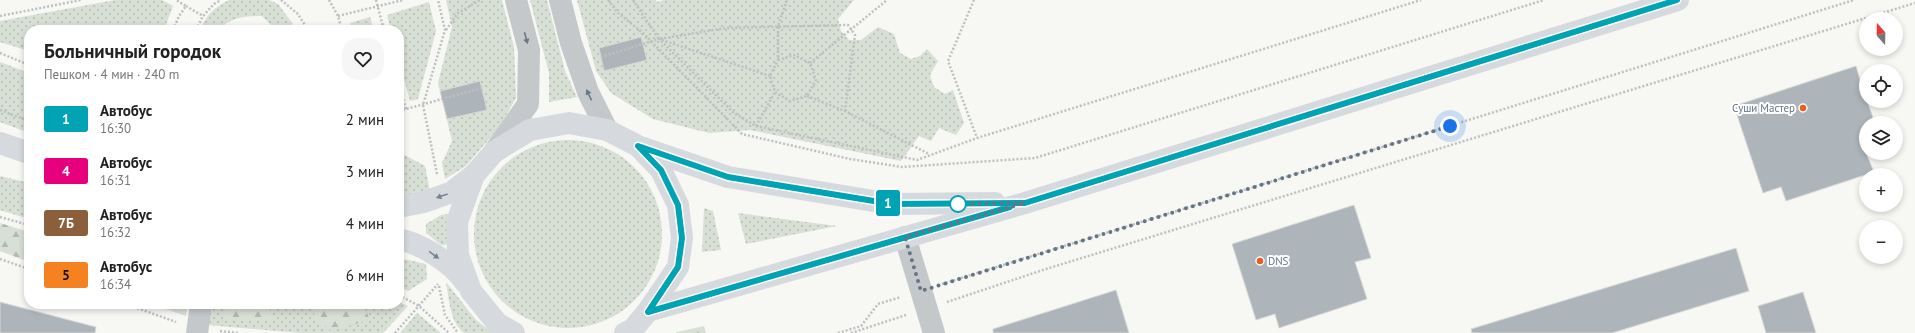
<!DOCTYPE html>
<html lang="ru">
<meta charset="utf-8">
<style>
:root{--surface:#fff;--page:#f6f6f6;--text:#222;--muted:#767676}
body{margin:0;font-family:"PT Sans",sans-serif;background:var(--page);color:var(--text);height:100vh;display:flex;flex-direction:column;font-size:15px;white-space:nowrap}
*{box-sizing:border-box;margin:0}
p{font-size:13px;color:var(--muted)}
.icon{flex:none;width:22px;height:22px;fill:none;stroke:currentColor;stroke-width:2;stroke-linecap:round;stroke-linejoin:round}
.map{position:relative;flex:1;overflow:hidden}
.panel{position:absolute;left:24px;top:25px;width:380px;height:284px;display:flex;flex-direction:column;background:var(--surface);border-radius:16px;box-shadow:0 2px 6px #0003}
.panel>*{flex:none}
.badge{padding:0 8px;border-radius:3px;font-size:14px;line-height:26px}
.needle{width:26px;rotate:340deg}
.controls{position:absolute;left:1859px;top:12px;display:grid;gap:8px}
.controls a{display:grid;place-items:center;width:44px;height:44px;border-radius:50%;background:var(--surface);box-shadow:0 2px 6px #0003;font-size:20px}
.you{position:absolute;width:20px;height:20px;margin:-10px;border:3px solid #fff;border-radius:50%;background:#1a73e8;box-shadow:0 0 0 6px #1a73e833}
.map>.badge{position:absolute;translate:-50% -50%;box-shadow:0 0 0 2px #fff}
.round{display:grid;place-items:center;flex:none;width:42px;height:42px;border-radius:16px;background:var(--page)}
.headline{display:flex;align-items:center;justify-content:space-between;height:68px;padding:0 20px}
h1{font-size:19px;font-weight:700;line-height:30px}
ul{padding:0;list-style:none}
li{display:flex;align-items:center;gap:12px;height:52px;padding:0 20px}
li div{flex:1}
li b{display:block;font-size:15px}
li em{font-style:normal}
li .badge{min-width:44px;font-weight:700;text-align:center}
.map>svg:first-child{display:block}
.grass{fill:url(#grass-dots)}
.forest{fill:url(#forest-firs)}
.building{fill:#adb5bb;stroke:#d8d9d6}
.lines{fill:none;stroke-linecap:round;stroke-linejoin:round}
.path{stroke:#bdc0c2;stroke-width:2.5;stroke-dasharray:2 2;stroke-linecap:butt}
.minor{stroke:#c4c8cb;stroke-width:22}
.major{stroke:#d6dadf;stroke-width:22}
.oneway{fill:#697989}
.oneway2{fill:#758493}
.line-casing{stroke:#fff;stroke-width:9}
.line{stroke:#00a3b4;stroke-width:6}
.walk{stroke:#647586;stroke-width:4;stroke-dasharray:0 7.2}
.poi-dot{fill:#ec5e1f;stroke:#fff;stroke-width:1.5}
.stop-dot{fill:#fff;stroke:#00a3b4;stroke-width:2}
.labels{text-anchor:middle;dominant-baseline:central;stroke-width:4;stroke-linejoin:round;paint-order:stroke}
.poi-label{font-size:11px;fill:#647586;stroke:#fff;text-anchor:end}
</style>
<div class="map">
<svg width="1915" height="333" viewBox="0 0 1915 333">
<defs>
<pattern id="grass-dots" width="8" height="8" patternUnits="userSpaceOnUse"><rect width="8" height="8" fill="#d8dfd5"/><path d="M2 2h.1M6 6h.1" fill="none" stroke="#b3b9b2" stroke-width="1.8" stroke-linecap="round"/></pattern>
<pattern id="forest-firs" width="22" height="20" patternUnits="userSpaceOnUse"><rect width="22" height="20" fill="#d8dfd5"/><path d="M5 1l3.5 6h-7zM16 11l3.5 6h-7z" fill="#b3b9b2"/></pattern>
</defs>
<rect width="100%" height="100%" fill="#f7f7f4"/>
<g class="grass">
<polygon points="115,0 162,0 173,6 164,30 29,30 29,51 0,42 0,21"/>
<path d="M 229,0 L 269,0 L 278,4 L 293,24 L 284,30 L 276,30 L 262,16 C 247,16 229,17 220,30 L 200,30 C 206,15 215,7 229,0 Z"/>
<polygon points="446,0 502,0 514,47 516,98 500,126 466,166 445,179 442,163 452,141 438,83 452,27"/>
<polygon points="530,0 547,0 565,71 577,97 549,102 549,73"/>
<polygon points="577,0 656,0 657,2 664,0 854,0 838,19 841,31 849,40 861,40 878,27 894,34 900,53 911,59 920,56 927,49 938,61 930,75 934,87 945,94 953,90 964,123 956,135 939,128 931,141 919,136 901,161 750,130 709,133 653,119 611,93 596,71"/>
<polygon points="429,2 436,31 418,99 410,101 399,60 399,30 391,30 387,15"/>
<polygon points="370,17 374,30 353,30 350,23"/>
<polygon points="0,62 29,73 29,133 0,122"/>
<circle cx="568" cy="234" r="94"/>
<polygon points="399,152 425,166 430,191 399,199"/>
<polygon points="0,176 29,183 29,219 0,210"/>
<polygon points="704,208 713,211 721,250 702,252"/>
<polygon points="738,213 837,226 746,244"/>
<polygon points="448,214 447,228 449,241 445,245 441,245 426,233 426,224 441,215"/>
<polygon points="399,258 426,264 427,279 408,291 399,287"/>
<path d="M 446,282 L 476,320 L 493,333 L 464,333 C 450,322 449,299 446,282 Z"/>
<polygon points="399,302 408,306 383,333 300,333 208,325 210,304 399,304"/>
<polygon points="417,313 441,333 400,333"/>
</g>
<g class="forest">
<polygon points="0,223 29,232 29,262 0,251"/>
<polygon points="151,304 188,304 186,316"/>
<polygon points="220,304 267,304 273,316 270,321 228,321"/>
<polygon points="315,304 363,304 370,320 331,331 314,316"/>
<polygon points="704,326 706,333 676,333 677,332"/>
</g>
<g class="building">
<polygon points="641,37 647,60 604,71 599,48"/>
<polygon points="1856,66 1866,101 1867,101 1875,123 1866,123 1866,153 1874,172 1786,201 1781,187 1763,193 1734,106"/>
<polygon points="480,81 487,110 447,119 440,91"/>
<polygon points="1354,205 1371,258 1355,262 1367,299 1279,328 1275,314 1256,320 1232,244"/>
<polygon points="1736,248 1749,291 1612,333 1472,333 1471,329"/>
<polygon points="1116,290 1129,333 993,333 993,329"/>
<polygon points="1803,292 1816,333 1766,333 1758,306"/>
<polygon points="0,302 96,327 95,333 0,333"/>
</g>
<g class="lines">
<g class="path">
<polyline points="281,0 298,14 308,30"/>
<polyline points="329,0 338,16 342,30"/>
<polyline points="376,0 384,30"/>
<polyline points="608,0 617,12 644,34 742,134 850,159 902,167 1035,158 1544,0"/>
<polyline points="633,0 659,39 726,28 848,25 855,35 845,111"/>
<polyline points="974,0 948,61 977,138"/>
<polyline points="186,6 203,16 214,4 221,0"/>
<polyline points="0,16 81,0"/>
<polyline points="338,16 403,0"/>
<polyline points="173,30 179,16 186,6 176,0"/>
<polyline points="196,30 203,16"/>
<polyline points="446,30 458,13 480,0"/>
<polyline points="0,53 29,65"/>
<polyline points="601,57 659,39"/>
<polyline points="778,60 794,55 810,63 816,80 807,96 790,101 775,92 770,76 778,60 778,26 787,0"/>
<polyline points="810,63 887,0"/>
<polyline points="770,76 659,39 734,113 756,126 917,160 977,138 1421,0"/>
<polyline points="399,84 406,110"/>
<polyline points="807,96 845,111 929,154"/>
<polyline points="0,110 29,121"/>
<polyline points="399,111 482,88"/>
<polyline points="756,126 775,92"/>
<polyline points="437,174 423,105 445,30 438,0"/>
<polyline points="0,217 29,225"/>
<polyline points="0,259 29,269"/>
<polyline points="942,284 1854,0"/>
<polyline points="439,286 445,315 458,333"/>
<polyline points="399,295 419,306 449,333"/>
<polyline points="947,302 1046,269 1915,3"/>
<polyline points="126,304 176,322"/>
<polyline points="220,331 239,333"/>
<polyline points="395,333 438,284"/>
<polyline points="838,333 861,326 878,304 901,297"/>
<polyline points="851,333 906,315"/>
</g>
<g class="minor">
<polyline points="560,0 571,43 588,92 607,130"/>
<polyline points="494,152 528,104 529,50 516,0"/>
<polyline points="905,237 934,333"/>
<polyline points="197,333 201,304"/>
</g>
<g class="major">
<polyline points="0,143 29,153"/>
<polyline points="643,148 728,177 892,204 995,203"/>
<polyline points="399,207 424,202 452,192 474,175"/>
<path d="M 399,239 C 422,244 452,263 465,282"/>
<polyline points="648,311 1025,203 1678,0"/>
<polyline points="514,333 497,323 471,291 458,255 457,222 474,175 494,152 530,130 569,123 607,130 638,146 661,170 678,205 682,238 678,267 648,311 633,329 625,333"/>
</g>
</g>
<defs><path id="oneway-solid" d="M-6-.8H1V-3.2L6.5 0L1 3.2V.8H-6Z"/></defs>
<g class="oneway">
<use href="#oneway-solid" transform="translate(526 38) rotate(75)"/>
<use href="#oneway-solid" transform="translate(589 95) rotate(-115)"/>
</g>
<g class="oneway2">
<use href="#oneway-solid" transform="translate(442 196) rotate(161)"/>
<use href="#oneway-solid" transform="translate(434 255) rotate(36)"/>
</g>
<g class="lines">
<defs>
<polyline id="line" points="1010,207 648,312 678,267 682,238 678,205 661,170 638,146 728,177 892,204 1025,203 1677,0"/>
</defs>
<use href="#line" class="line-casing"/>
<use href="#line" class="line"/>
<polyline class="walk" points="958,204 1025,203 905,237 921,291 1450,126"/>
</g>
<g class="poi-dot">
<circle cx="1803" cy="108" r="4"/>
<circle cx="1260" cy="261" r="4"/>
</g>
<circle class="stop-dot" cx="958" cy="204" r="8"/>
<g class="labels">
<g class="poi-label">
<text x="1795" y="108">Суши Мастер</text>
<text x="1268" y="261" text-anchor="start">DNS</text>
</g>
</g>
</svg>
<div class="controls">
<a><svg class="needle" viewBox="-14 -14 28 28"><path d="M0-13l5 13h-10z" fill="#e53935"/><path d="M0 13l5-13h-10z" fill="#767676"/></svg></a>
<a><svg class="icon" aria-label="locate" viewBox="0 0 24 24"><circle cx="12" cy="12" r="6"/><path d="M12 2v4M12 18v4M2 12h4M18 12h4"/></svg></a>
<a><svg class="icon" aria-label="layers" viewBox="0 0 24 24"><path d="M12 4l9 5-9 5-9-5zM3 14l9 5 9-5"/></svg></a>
<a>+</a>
<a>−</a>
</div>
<div class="you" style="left:1450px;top:126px"></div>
<b class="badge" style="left:888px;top:203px;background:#00a3b4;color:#fff">1</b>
<section class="panel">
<div class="headline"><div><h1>Больничный городок</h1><p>Пешком · 4 мин · 240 m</p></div><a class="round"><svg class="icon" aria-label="heart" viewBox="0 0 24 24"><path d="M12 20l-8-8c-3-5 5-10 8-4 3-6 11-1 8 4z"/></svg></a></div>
<ul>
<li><span class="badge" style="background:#00a3b4;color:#fff">1</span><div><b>Автобус</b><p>16:30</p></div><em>2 мин</em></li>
<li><span class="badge" style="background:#e6007e;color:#fff">4</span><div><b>Автобус</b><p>16:31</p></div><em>3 мин</em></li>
<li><span class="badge" style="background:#8b5e3c;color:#fff">7Б</span><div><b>Автобус</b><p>16:32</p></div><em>4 мин</em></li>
<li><span class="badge" style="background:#f58220;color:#111">5</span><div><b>Автобус</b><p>16:34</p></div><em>6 мин</em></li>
</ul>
</section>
</div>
